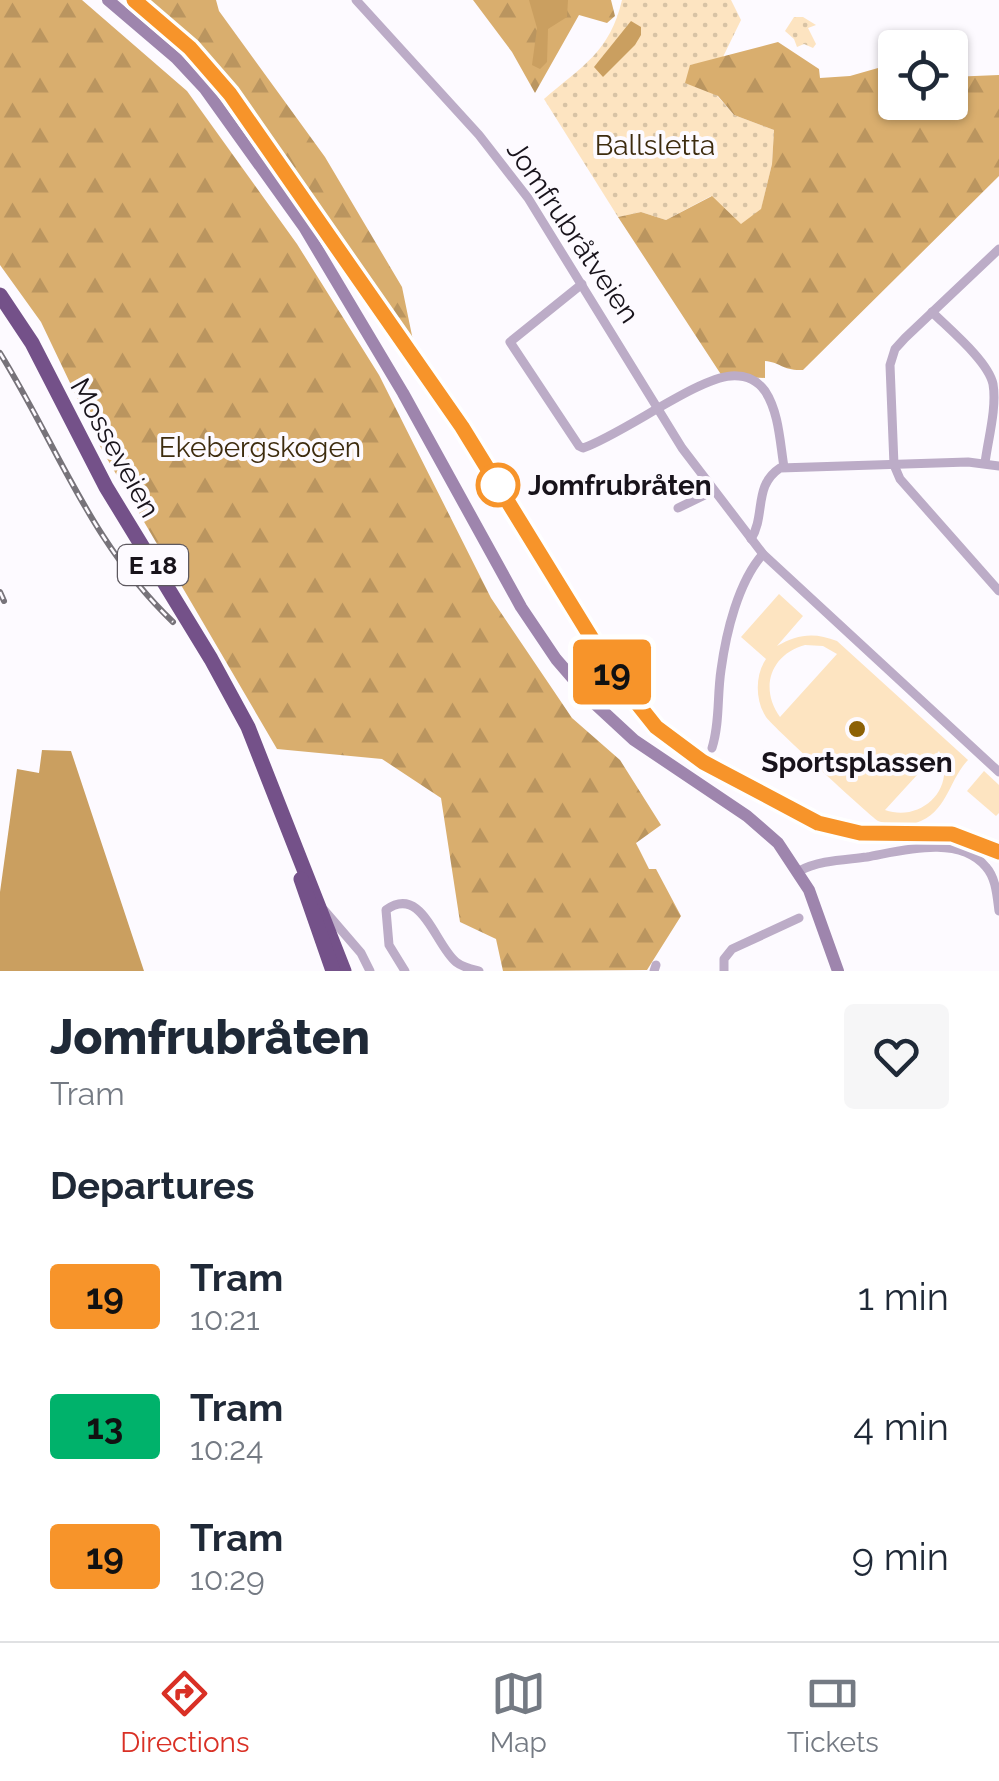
<!DOCTYPE html>
<meta charset="utf-8">
<style>
:root{--surface:#fff;--page:#f6f6f7;--text:#1f2937;--muted:#747a83;--line:#e0e1e3;--accent:#d93025}
body{margin:0;font-family:Raleway,sans-serif;background:var(--page);color:var(--text);height:100vh;display:flex;flex-direction:column;font-size:38px;white-space:nowrap}
*{box-sizing:border-box;margin:0}
p{font-size:32px;color:var(--muted)}
.icon{flex:none;width:55px;height:55px;fill:none;stroke:currentColor;stroke-width:2;stroke-linecap:round;stroke-linejoin:round}
.map{position:relative;height:971px;overflow:hidden}
.details{display:flex;flex-direction:column;background:var(--surface);flex:1}
.details>*{flex:none}
.badge{padding:0 20px;border-radius:8px;font-size:35px;line-height:65px}
.fabs{position:absolute;left:878px;top:30px;display:grid;gap:20px}
.fabs a{display:grid;place-items:center;width:90px;height:90px;border-radius:10px;background:var(--surface);box-shadow:0 2px 8px #0004;font-size:50px}
.map>.badge{position:absolute;translate:-50% -50%;box-shadow:0 0 0 5px #fff}
h2{padding:0 50px;font-size:38px;line-height:90px}
.round{display:grid;place-items:center;flex:none;width:105px;height:105px;border-radius:10px;background:var(--page)}
.summary{display:flex;align-items:center;justify-content:space-between;height:170px;padding:0 50px}
h1{font-size:48px;font-weight:800;line-height:75px}
ul{padding:0;list-style:none}
li{display:flex;align-items:center;gap:30px;height:130px;padding:0 50px}
li div{flex:1}
li b{display:block;font-size:38px}
li em{font-style:normal}
li .badge{min-width:110px;font-weight:700;text-align:center}
.tabs{display:flex;justify-content:space-around;align-items:center;height:140px;border-top:2px solid var(--line);background:var(--surface);font-size:28px;color:var(--muted)}
.tabs a{display:grid;justify-items:center;gap:5px}
.tabs .selected{color:var(--accent)}
.map>svg:first-child{display:block}
.grass{fill:url(#grass-dots)}
.forest{fill:url(#forest-firs)}
.pitch{fill:#fde4c1;fill-rule:evenodd}
.water{fill:#ca9f60}
.lines{fill:none;stroke-linecap:round;stroke-linejoin:round}
.street{stroke:#bcacc7;stroke-width:9}
.secondary{stroke:#9e85ad;stroke-width:12}
.highway{stroke:#745189;stroke-width:15}
.tram{stroke:#77737a;stroke-width:2.5}
.rail-casing{stroke:#77737a;stroke-width:6}
.rail{stroke:#fdfaff;stroke-width:2.5;stroke-dasharray:8;stroke-linecap:butt}
.line-casing{stroke:#fff;stroke-width:22}
.line{stroke:#f7942a;stroke-width:15}
.stop-dot{fill:#fff;stroke:#f7942a;stroke-width:5}
.poi-dot{fill:#8c6005;stroke:#fdfaff;stroke-width:4}
.labels{text-anchor:middle;dominant-baseline:central;stroke-width:8;stroke-linejoin:round;paint-order:stroke}
.shield{fill:#fdfaff;stroke:#5d585f;stroke-width:2.5}
.shield-label{font-size:25px;font-weight:bold;fill:#18131b}
.park-label{font-size:28px;fill:#3d2b0e;stroke:#fdfaff}
.street-label{font-size:28px;fill:#18131b;stroke:#fdfaff}
.stop-label{font-size:28px;font-weight:bold;fill:#18131b;stroke:#fdfaff;text-anchor:start}
.poi-label{font-size:28px;font-weight:bold;fill:#18131b;stroke:#fdfaff}
</style>
<div class="map">
<svg width="999" height="971" viewBox="0 0 999 971">
<defs>
<pattern id="grass-dots" width="8" height="8" patternUnits="userSpaceOnUse" patternTransform="scale(2.5)"><rect width="8" height="8" fill="#fde4c1"/><path d="M2 2h.1M6 6h.1" fill="none" stroke="#d8c3a5" stroke-width="1.8" stroke-linecap="round"/></pattern>
<pattern id="forest-firs" width="22" height="20" patternUnits="userSpaceOnUse" patternTransform="scale(2.5)"><rect width="22" height="20" fill="#d9ae6e"/><path d="M5 1l3.5 6h-7zM16 11l3.5 6h-7z" fill="#ba955f"/></pattern>
</defs>
<rect width="100%" height="100%" fill="#fdfaff"/>
<g class="grass">
<path d="M 622,0 L 731,0 L 741,20 L 722,59 L 690,65 L 734,115 L 774,130 L 772,164 L 761,210 L 741,225 L 711,196 L 666,220 L 641,212 L 618,217 L 544,99 C 582,66 610,52 622,0 Z"/>
<polygon points="794,17 803,17 816,25 808,28 816,44 813,48 804,44 797,47 794,39 785,31"/>
</g>
<g class="forest">
<polygon points="0,0 82,0 187,91 297,244 379,375 491,598 572,718 620,760 661,825 636,843 649,869 656,869 681,916 647,970 503,971 496,939 460,922 441,798 382,759 277,749 102,450 41,322 0,265"/>
<polygon points="140,0 216,0 219,11 325,157 402,287 416,355 213,64"/>
<polygon points="473,0 611,0 615,16 607,23 579,15 535,93 512,52"/>
<path d="M 778,42 L 819,69 L 820,78 L 850,76 L 885,66 L 895,69 L 895,102 L 950,102 L 950,77 L 999,75 L 999,176 L 803,370 C 783,371 780,362 765,361 L 765,378 L 722,376 L 618,217 L 641,212 L 666,220 L 712,196 L 741,224 L 761,209 L 772,164 L 774,130 L 734,115 L 718,96 L 685,83 L 690,65 Z"/>
</g>
<g class="pitch">
<path d="M 779,594 L 803,616 L 777,646 C 797,634 815,632 837,641 L 968,760 C 948,781 948,812 916,823 C 908,826 887,825 878,821 C 871,817 770,724 766,717 C 755,700 755,675 766,659 L 741,637 ZM 805,645 L 823,646 L 837,654 L 780,717 C 759,688 771,654 805,645 ZM 939,751 C 958,787 922,823 885,810 Z"/>
<polygon points="984,771 999,785 999,813 996,816 967,791"/>
</g>
<g class="water">
<polygon points="529,0 568,0 567,17 548,29 547,62 540,69 532,65 537,28"/>
<polygon points="631,21 641,27 641,35 635,45 603,77 594,67"/>
<polygon points="42,750 71,751 144,971 0,971 0,892 17,769 39,773"/>
</g>
<g class="lines">
<g class="street">
<polyline points="356,0 479,135 528,198 682,448 763,554 999,772"/>
<polyline points="999,249 905,338 895,349 890,365 894,465 900,479 999,591"/>
<path d="M 582,284 L 510,342 L 579,446 L 583,448 C 623,434 697,378 731,376 C 745,375 757,380 765,391 C 779,412 780,443 784,467"/>
<path d="M 932,312 C 949,329 988,361 993,384 C 997,408 988,439 985,463"/>
<polyline points="678,508 713,491"/>
<path d="M 751,539 C 766,515 753,486 780,468 L 968,462 L 999,466"/>
<path d="M 712,748 C 720,723 717,696 721,670 C 726,633 738,582 763,554"/>
<path d="M 799,871 C 820,860 844,860 867,857 C 901,851 959,834 986,867 C 996,878 997,896 999,911"/>
<polyline points="324,910 361,953 370,971"/>
<path d="M 405,971 L 389,945 L 386,910 C 422,884 435,945 456,962 C 462,967 471,969 479,971"/>
<polyline points="654,971 656,965"/>
<polyline points="724,971 724,959 732,949 799,918"/>
</g>
<polyline class="secondary" points="108,0 176,58 205,89 304,227 403,393 521,607 556,659 594,703 634,740 747,816 778,843 809,890 838,971"/>
<g class="highway">
<polyline points="0,295 32,343 106,487 211,659 248,727 344,971"/>
<polyline points="301,879 333,971"/>
</g>
<polyline class="tram" points="125,0 186,52 226,97 457,430 614,686 652,731 700,768 817,829 859,838 951,839 973,845 999,859"/>
<defs>
<g id="rail">
<path d="M 0,353 C 58,447 91,544 173,622"/>
<polyline points="0,592 4,601"/>
</g>
</defs>
<use href="#rail" class="rail-casing"/>
<use href="#rail" class="rail"/>
</g>
<g class="lines">
<defs>
<polyline id="line" points="134,0 190,48 230,94 462,427 613,673 656,727 703,762 818,823 860,833 952,834 999,852"/>
</defs>
<use href="#line" class="line-casing"/>
<use href="#line" class="line"/>
</g>
<circle class="stop-dot" cx="498" cy="485" r="20"/>
<circle class="poi-dot" cx="857" cy="729" r="10"/>
<g class="labels">
<rect class="shield" x="118" y="545" width="70" height="40" rx="8"/>
<g class="shield-label">
<text x="153" y="565">E 18</text>
</g>
<g class="park-label">
<text x="655" y="145">Ballsletta</text>
<text x="260" y="447">Ekebergskogen</text>
</g>
<g class="street-label">
<text transform="translate(573 232) rotate(56)">Jomfrubråtveien</text>
<text transform="translate(115 448) rotate(61)">Mosseveien</text>
</g>
<g class="stop-label">
<text x="528" y="485">Jomfrubråten</text>
</g>
<g class="poi-label">
<text x="857" y="762">Sportsplassen</text>
</g>
</g>
</svg>
<div class="fabs">
<a><svg class="icon" aria-label="locate" viewBox="0 0 24 24"><circle cx="12" cy="12" r="6"/><path d="M12 2v4M12 18v4M2 12h4M18 12h4"/></svg></a>
</div>
<b class="badge" style="left:612px;top:672px;background:#f7942a;color:#111">19</b>
</div>
<section class="details">
<div class="summary"><div><h1>Jomfrubråten</h1><p>Tram</p></div><a class="round"><svg class="icon" aria-label="heart" viewBox="0 0 24 24"><path d="M12 20l-8-8c-3-5 5-10 8-4 3-6 11-1 8 4z"/></svg></a></div>
<h2>Departures</h2>
<ul>
<li><span class="badge" style="background:#f7942a;color:#111">19</span><div><b>Tram</b><p>10:21</p></div><em>1 min</em></li>
<li><span class="badge" style="background:#00b26b;color:#111">13</span><div><b>Tram</b><p>10:24</p></div><em>4 min</em></li>
<li><span class="badge" style="background:#f7942a;color:#111">19</span><div><b>Tram</b><p>10:29</p></div><em>9 min</em></li>
</ul>
</section>
<nav class="tabs">
<a class="selected"><svg class="icon" aria-label="directions" viewBox="0 0 24 24"><path d="M12 3l9 9-9 9-9-9zM9 14v-3h6M13 9l2 2-2 2"/></svg>Directions</a>
<a><svg class="icon" aria-label="map" viewBox="0 0 24 24"><path d="M3 6l6-2 6 2 6-2v14l-6 2-6-2-6 2zM9 4v14M15 6v14"/></svg>Map</a>
<a><svg class="icon" aria-label="tickets" viewBox="0 0 24 24"><path d="M3 7h18v10H3zM15 7v10"/></svg>Tickets</a>
</nav>
